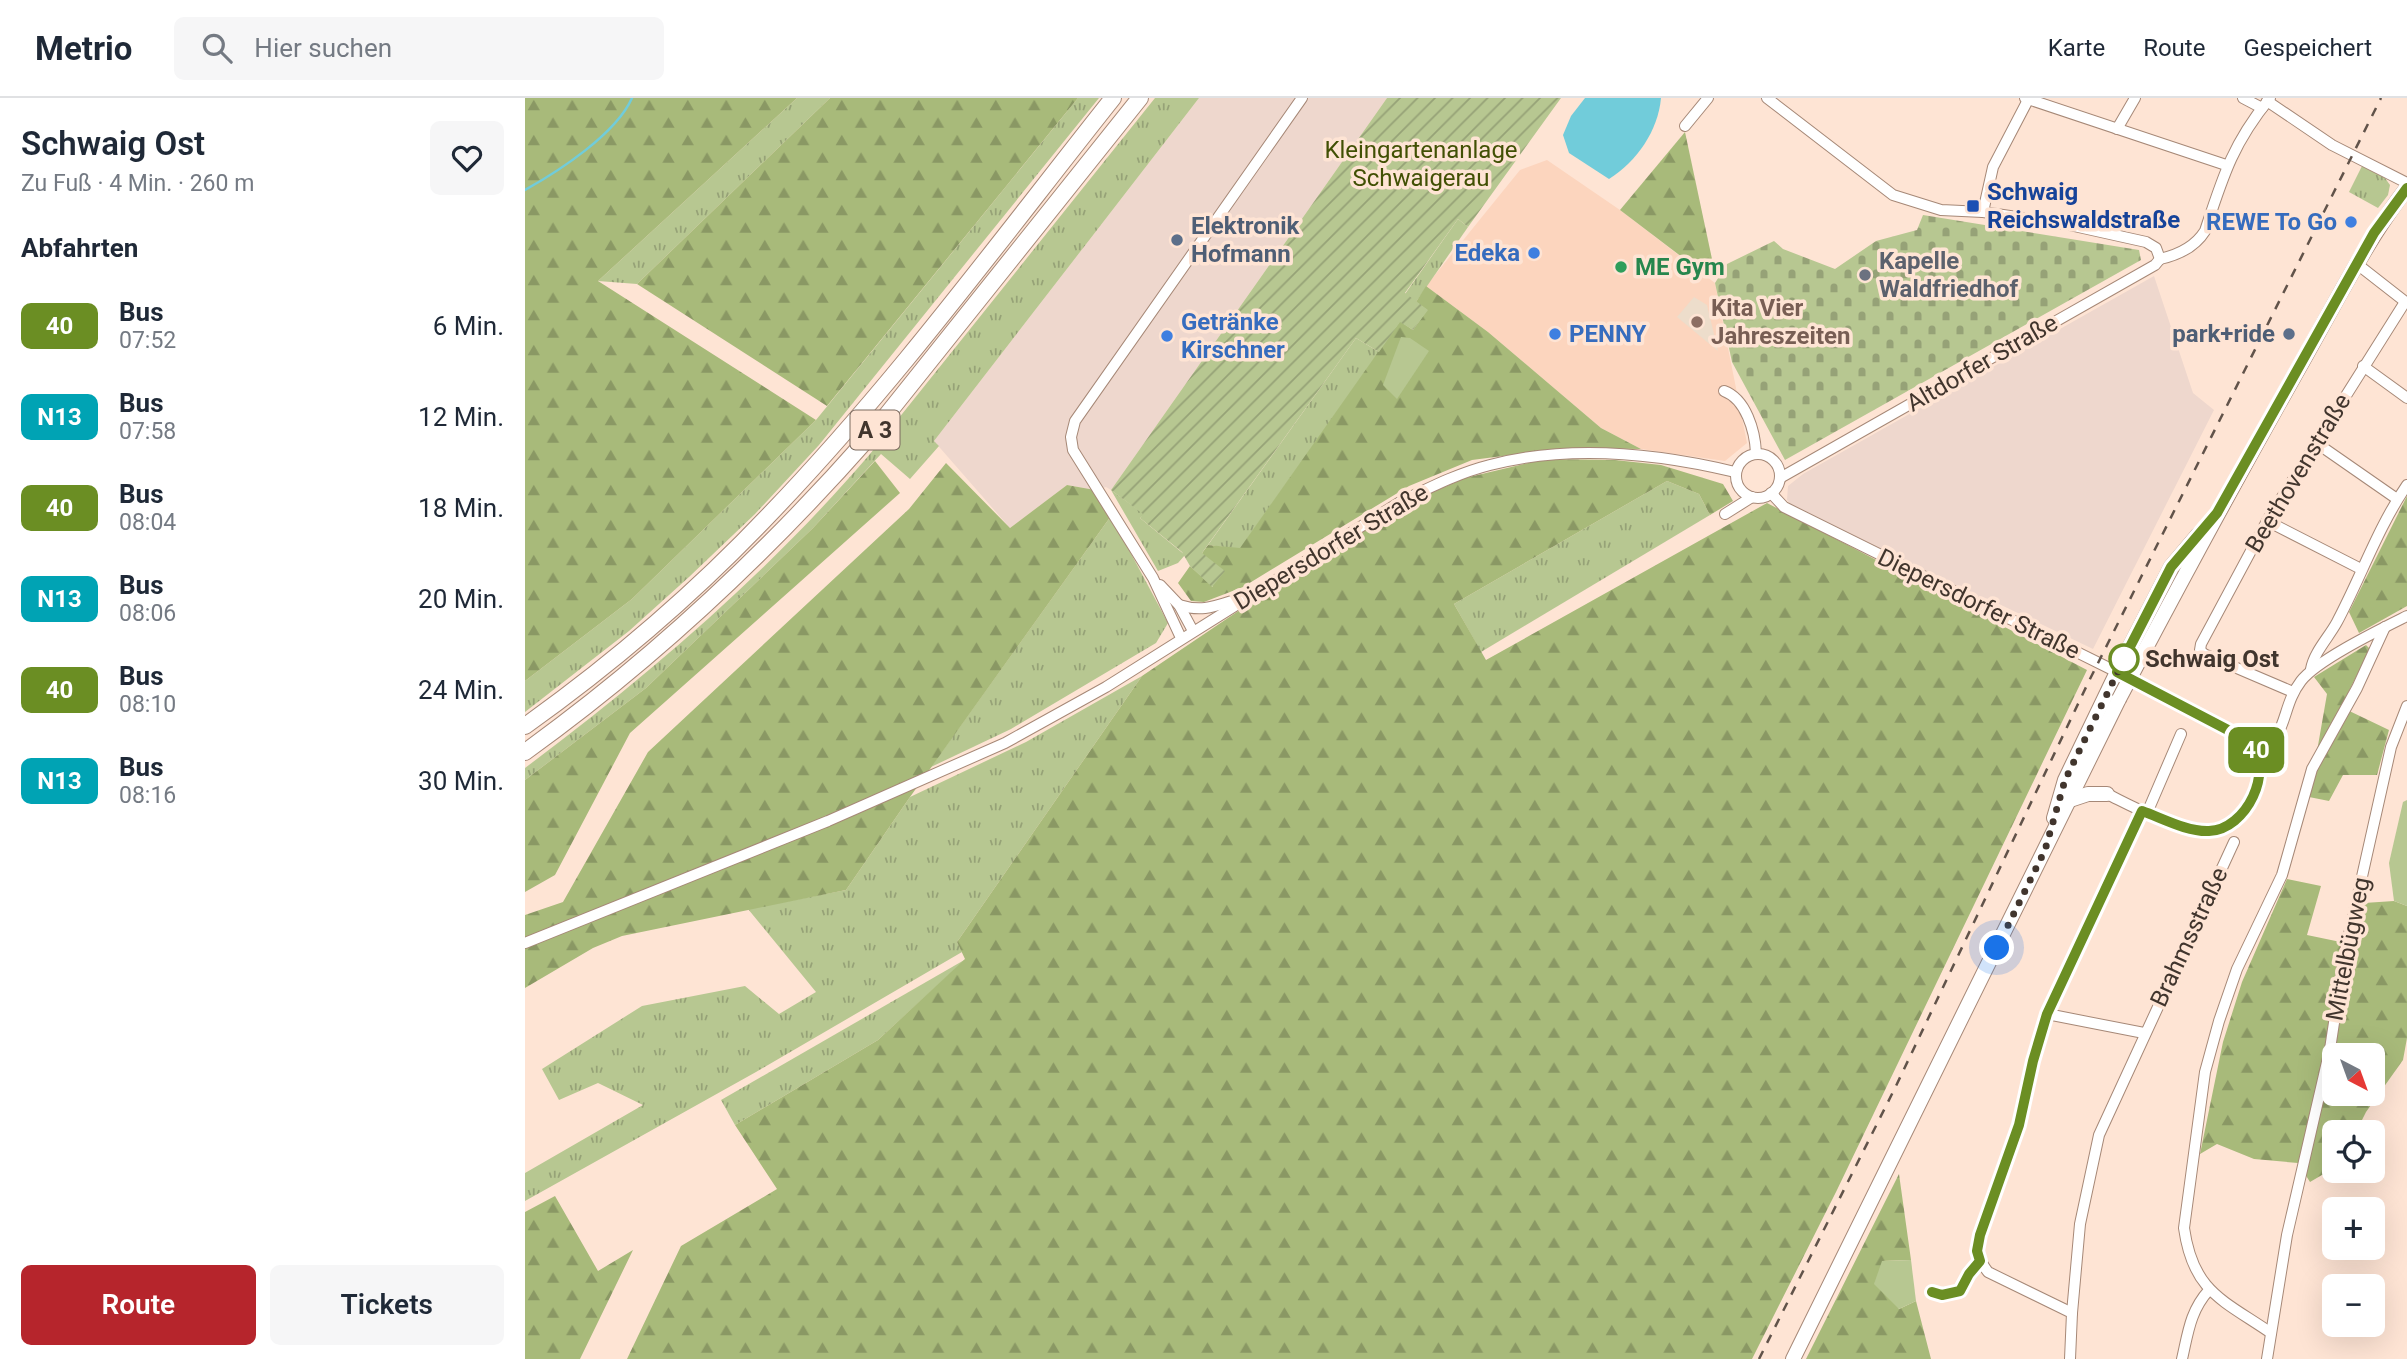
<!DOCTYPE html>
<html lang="de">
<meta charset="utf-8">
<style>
:root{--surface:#fff;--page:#f6f6f7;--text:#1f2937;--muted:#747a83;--line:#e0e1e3;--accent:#b6252c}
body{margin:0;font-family:Roboto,sans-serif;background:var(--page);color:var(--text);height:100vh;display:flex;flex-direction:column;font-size:26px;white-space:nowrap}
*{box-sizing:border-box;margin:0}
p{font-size:23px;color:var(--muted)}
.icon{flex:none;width:38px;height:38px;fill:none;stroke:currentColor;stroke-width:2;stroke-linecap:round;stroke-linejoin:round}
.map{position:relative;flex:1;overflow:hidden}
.side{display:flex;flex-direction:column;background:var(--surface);width:525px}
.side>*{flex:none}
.badge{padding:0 14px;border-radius:10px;font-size:24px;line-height:46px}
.needle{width:46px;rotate:139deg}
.tools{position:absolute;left:1797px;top:945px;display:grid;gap:14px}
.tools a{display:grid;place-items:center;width:63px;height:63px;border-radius:10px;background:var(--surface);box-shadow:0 7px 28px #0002;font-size:35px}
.you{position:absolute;width:35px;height:35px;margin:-18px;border:5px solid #fff;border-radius:50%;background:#1a73e8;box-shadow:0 0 0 10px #1a73e833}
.map>.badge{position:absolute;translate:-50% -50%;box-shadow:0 0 0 4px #fff}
h2{padding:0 21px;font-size:26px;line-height:63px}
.round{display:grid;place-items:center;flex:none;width:74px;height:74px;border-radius:10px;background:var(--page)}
.headline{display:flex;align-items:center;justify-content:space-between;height:119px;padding:0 21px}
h1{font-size:33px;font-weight:600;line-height:52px}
.cta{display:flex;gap:14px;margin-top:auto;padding:14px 21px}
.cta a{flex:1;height:80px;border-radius:10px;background:var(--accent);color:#fff;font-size:28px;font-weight:600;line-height:80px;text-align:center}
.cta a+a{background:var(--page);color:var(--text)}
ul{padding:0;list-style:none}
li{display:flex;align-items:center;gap:21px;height:91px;padding:0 21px}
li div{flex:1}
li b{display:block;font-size:26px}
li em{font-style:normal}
li .badge{min-width:77px;font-weight:700;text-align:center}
header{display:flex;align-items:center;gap:42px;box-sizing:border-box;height:98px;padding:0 35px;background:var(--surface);border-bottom:2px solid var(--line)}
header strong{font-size:33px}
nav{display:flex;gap:38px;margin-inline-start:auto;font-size:24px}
.search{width:490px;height:63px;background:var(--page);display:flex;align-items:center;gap:18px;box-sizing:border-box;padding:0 24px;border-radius:10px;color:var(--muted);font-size:26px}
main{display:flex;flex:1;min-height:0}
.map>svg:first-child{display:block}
.built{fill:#fcd5be}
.industrial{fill:#eed7cd}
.education{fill:#edddcb}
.grass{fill:url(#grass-tufts)}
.forest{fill:url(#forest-firs);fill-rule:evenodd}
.cemetery{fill:url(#cemetery-stones)}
.park{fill:#b7c791}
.garden{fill:url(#garden-furrows)}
.water{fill:#71ccda}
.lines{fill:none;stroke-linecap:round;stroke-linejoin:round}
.stream{stroke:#71ccda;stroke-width:2.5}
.minor-casing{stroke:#a68877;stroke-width:12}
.major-casing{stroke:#a68877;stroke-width:16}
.highway-casing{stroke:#a68877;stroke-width:18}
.minor{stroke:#fff;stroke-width:10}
.major{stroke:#fff;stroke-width:14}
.highway{stroke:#fff;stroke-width:16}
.rail{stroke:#61534a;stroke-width:2.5;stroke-dasharray:9 9;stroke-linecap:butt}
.major-bridge-casing{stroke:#a68877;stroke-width:16;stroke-linecap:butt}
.major-bridge{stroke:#fff;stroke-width:14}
.line-casing{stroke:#fff;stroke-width:16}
.line{stroke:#6b8e23;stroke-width:10}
.walk{stroke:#41352d;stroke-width:7;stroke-dasharray:0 12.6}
.transit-dot{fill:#1a4fb4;stroke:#fee4d4;stroke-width:2.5}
.shop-dot{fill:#3f7fe0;stroke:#fee4d4;stroke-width:2.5}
.service-dot{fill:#5c6f8a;stroke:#fee4d4;stroke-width:2.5}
.leisure-dot{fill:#2e9e5b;stroke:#fee4d4;stroke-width:2.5}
.worship-dot{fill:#6b7280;stroke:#fee4d4;stroke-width:2.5}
.education-dot{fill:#8d6e63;stroke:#fee4d4;stroke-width:2.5}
.stop-dot{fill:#fff;stroke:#6b8e23;stroke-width:3.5}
.labels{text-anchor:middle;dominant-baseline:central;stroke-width:7;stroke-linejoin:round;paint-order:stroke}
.shield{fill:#fee4d4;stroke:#7a6a5f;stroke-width:2}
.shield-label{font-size:23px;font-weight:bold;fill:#41352d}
.park-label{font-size:24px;fill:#415004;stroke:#fee4d4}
.transit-label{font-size:24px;font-weight:bold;fill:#164399;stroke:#fee4d4;text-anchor:start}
.shop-label{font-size:24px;font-weight:bold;fill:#366cbe;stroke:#fee4d4;text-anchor:end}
.service-label{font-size:24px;font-weight:bold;fill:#4e5e75;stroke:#fee4d4;text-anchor:start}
.worship-label{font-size:24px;font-weight:bold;fill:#5b616d;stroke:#fee4d4;text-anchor:start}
.leisure-label{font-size:24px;font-weight:bold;fill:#27864d;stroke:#fee4d4;text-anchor:start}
.education-label{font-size:24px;font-weight:bold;fill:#785e54;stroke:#fee4d4;text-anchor:start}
.street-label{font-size:24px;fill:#41352d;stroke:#fee4d4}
.stop-label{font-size:24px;font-weight:bold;fill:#41352d;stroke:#fee4d4;text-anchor:start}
</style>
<header>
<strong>Metrio</strong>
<div class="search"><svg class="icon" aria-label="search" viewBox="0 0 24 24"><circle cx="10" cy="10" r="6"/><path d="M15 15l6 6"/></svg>Hier suchen</div>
<nav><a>Karte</a><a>Route</a><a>Gespeichert</a></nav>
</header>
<main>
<section class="side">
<div class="headline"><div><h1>Schwaig Ost</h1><p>Zu Fuß · 4 Min. · 260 m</p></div><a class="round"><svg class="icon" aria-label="heart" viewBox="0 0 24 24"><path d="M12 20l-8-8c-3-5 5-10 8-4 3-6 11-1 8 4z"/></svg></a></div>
<h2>Abfahrten</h2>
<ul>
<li><span class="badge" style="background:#6b8e23;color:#fff">40</span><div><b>Bus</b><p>07:52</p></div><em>6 Min.</em></li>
<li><span class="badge" style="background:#00a3b4;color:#fff">N13</span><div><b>Bus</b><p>07:58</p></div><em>12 Min.</em></li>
<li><span class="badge" style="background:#6b8e23;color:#fff">40</span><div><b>Bus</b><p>08:04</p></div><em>18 Min.</em></li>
<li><span class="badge" style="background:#00a3b4;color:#fff">N13</span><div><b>Bus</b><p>08:06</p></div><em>20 Min.</em></li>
<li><span class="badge" style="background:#6b8e23;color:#fff">40</span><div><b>Bus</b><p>08:10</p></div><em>24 Min.</em></li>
<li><span class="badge" style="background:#00a3b4;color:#fff">N13</span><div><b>Bus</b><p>08:16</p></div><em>30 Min.</em></li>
</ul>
<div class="cta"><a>Route</a><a>Tickets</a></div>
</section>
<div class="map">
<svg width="1882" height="1261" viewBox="0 0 1882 1261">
<defs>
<pattern id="grass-tufts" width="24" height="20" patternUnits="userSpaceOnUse" patternTransform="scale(1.75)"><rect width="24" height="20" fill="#b7c791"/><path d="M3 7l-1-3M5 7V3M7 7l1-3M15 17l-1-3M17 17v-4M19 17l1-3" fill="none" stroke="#96a277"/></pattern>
<pattern id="forest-firs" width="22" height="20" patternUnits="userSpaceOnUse" patternTransform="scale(1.75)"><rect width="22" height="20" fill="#a8ba7a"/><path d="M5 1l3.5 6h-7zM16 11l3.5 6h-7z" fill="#8a9864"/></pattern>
<pattern id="cemetery-stones" width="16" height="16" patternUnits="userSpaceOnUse" patternTransform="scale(1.75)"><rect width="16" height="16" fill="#b7c791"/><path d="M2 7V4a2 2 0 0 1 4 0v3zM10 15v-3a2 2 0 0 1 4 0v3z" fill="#96a277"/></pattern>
<pattern id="garden-furrows" width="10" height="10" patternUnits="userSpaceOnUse" patternTransform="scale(1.75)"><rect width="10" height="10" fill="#b7c791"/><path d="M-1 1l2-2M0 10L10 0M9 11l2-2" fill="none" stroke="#96a277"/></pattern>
</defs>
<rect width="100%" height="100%" fill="#fee4d4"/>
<polygon class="built" points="1022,62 1095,112 1190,185 1222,345 1200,363 1116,351 1076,330 963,234 901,188 995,72"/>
<g class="industrial">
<polygon points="674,0 862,0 586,392 581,389 570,392 542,387 485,430 409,343"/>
<polygon points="1629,178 1668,295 1689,312 1568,551 1474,506 1458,504 1268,409 1262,402 1263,388 1278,376"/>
</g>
<polygon class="education" points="1169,199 1182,207 1193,253 1152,219"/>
<g class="grass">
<polygon points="272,0 305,0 112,186 73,183"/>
<polygon points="553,0 574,0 294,347 230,416 164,479 104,533 0,614 0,583 107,501 291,322"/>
<path d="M 630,0 L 674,0 L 409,343 L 414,348 L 385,381 L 356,356 L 288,430 L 121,590 L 0,682 L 0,670 C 125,576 243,475 345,356 Z"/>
<polygon points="1837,68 1860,80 1865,87 1863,97 1853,110 1824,94"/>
<polygon points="933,121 943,129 891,204 880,196"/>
<polygon points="831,240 854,254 715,451 683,447"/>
<polygon points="1142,383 1174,396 1185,417 956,554 929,506"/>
<polygon points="586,392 619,416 615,420 660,457 653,465 633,473"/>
<polygon points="586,418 643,525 631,545 486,631 406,669"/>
<polygon points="617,578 432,844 437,854 231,974 0,1103 0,1075 118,1007 73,985 34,1002 17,971 117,908 220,888 254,916 291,894 223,811 321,792 385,699 501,644"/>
<polygon points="441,861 353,942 210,1027 196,1002"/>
</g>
<g class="forest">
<polygon points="0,0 272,0 73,183 291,322 107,501 0,583"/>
<polygon points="305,0 553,0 302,308 112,186"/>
<polygon points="1160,34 1187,161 1174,172 1095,112"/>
<polygon points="901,188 963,234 1076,330 1116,351 1040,350 947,362 884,388 718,489 679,504 666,503 653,485 665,468 688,489 677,455 683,447 715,450 875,223 888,232 902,212 891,204"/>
<polygon points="1020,361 1090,362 1136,367 1198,386 1208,403 1185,417 1174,396 1142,383 929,506 961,562 1242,405 1562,572 1311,1094 1227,1261 102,1261 156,1148 252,1091 210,1027 353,942 440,861 432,844 617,578 774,472 883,405 940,380"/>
<polygon points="350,363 375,395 105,635 30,777 0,794 0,682 121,590 288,430"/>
<polygon points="421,365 485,430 542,387 570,392 586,418 385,699 321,792 97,838 68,850 0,890 0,817 38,804 123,654 384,411"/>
<polygon points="1882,398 1882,508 1834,535 1824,514"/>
<polygon points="1841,547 1845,551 1816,609 1864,632 1852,677 1818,677 1804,703 1784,699 1802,596 1789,579"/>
<path d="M 1762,781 L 1796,788 L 1782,837 L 1830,847 L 1839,805 L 1869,803 L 1882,808 L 1882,940 L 1878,962 L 1841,1014 L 1831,1034 L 1810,1034 L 1809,1065 L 1802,1074 L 1785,1084 L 1773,1065 L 1729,1061 L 1692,1046 L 1675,1056 L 1698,944 L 1717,884 ZM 1810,957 L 1848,957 L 1848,996 L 1810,996 Z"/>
<polygon points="1374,1076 1386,1162 1357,1163 1374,1211 1391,1203 1406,1261 1281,1261"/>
<polygon points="30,1098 73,1173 108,1152 55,1261 0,1261 0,1114"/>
</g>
<polygon class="cemetery" points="1398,117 1614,152 1616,162 1260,362 1207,264 1190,185 1202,166 1249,143 1258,151 1310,171 1351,143 1392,132"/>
<g class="park">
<polygon points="876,239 885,240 904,253 872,301 858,287"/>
<polygon points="1882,702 1882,808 1869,803 1864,765 1878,704"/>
<polygon points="1386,1162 1391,1203 1374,1211 1349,1186 1357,1163"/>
</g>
<polygon class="garden" points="862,0 1036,0 943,129 933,121 880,195 903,212 888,232 875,224 854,254 831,240 677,455 700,473 687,489 665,468 657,454 615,420 618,416 586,392"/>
<path class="water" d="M 1060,0 L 1136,0 C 1133,33 1112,63 1084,81 L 1044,55 L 1038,37 L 1046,18 Z"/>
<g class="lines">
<path class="stream" d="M 0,92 C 34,73 91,36 107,0"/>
<defs>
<g id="minor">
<polyline points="1242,0 1368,97 1416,112 1458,114 1540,126 1621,144 1631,150 1635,161"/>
<polyline points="1500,0 1701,67"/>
<polyline points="1718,0 1737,10"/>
<polyline points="1742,3 1807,47 1882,85"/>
<polyline points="1160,28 1183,0"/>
<polyline points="1592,31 1610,0"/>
<polyline points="1458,114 1468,69 1504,0"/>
<path d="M 1635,161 C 1653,157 1670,149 1680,133 C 1698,78 1708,45 1745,0"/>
<polyline points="1832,166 1882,205"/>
<polyline points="1838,268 1882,300"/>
<path d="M 1199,293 C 1221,301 1230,333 1231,355"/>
<polyline points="1790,344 1872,401"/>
<circle cx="1233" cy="378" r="22"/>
<polyline points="1255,380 1630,167 1635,161"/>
<path d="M 1246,395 L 1259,409 L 1592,574 L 1724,643 C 1736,656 1739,673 1731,688 C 1726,699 1722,712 1713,721 C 1681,751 1615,712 1582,696"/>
<polyline points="1200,416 1227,399"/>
<polyline points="1742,423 1836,471"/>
<polyline points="635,487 654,507 668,533"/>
<path d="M 654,507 C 676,514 688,509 710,502"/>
<polyline points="656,540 628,480 548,352 546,339 550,323 777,0"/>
<path d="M 1786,571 C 1789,554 1804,539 1812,524 C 1836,479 1853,429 1882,387"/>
<polyline points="1768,594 1679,556 1675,552 1676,546 1742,423 1880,204"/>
<path d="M 1734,658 C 1764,635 1756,609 1776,583 C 1792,562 1856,531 1882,518"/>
<polyline points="1622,715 1656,636"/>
<path d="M 0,845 L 303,723 L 480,645 L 581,589 L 875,404 C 904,390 933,375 965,367 C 1045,346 1131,355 1210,374"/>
<polyline points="1522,916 1619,935"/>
<polyline points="1547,1215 1555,1126 1574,1037 1709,744"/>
<path d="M 1746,1235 C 1698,1202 1668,1194 1659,1130 L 1680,974 L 1694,923 L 1712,871 L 1757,777 L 1787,671 L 1832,590 L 1860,529"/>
<path d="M 1545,1261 L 1547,1215 L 1463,1174 C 1453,1161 1451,1153 1455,1137 L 1494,1027 L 1508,963 L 1522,916 L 1617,713"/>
<path d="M 1657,1261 C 1663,1235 1665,1213 1684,1192"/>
<polyline points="1742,1261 1762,1137 1805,951 1819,859 1866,649 1882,608"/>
</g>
<g id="major">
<path d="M 1614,563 C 1668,461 1723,360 1780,259 C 1812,202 1842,142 1882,90"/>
<polyline points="1545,702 1563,696 1582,696"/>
<polyline points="1529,720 1540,682 1592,574 1646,469 1673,437"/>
<polyline points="1268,1261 1594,601"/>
</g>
<g id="highway">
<path d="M 0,628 C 87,566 170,495 244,417 C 369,287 476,141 588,0"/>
<path d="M 0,654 C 128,562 240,457 344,339 L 615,0"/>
</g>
</defs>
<use href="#minor" class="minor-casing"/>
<use href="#major" class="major-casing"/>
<use href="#highway" class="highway-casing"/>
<use href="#minor" class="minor"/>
<use href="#major" class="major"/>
<use href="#highway" class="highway"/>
<polyline class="rail" points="1234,1261 1370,990 1563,585 1856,0"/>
<defs>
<polyline id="major-bridge" points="1594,601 1614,563"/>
</defs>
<use href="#major-bridge" class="major-bridge-casing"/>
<use href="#major-bridge" class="major-bridge"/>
</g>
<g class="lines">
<defs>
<path id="line" d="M 1407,1194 L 1417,1197 L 1435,1193 L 1444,1176 L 1455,1163 L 1452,1153 L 1455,1137 L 1494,1027 L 1508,963 L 1522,916 L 1617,713 C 1637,720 1662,734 1684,733 C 1721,732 1751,672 1724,643 L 1592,574 L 1646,469 L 1692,415 L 1849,135 L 1882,90"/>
</defs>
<use href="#line" class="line-casing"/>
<use href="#line" class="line"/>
<polyline class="walk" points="1472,850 1520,752 1540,682 1601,557 1599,561"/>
</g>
<rect class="transit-dot" x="1441" y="101" width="14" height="14" rx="3.5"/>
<g class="shop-dot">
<circle cx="1826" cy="124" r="7"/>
<circle cx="1009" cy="155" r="7"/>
<circle cx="1030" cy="236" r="7"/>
<circle cx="642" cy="238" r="7"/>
</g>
<g class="service-dot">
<circle cx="652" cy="142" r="7"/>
<circle cx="1764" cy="236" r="7"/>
</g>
<circle class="leisure-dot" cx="1096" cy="169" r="7"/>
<circle class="worship-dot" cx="1340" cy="177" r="7"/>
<circle class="education-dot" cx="1172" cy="224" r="7"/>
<circle class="stop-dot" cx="1599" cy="561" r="14"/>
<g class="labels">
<rect class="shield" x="325.5" y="312.5" width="49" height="39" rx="5"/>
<g class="shield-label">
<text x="350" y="332">A 3</text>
</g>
<g class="park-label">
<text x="896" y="52">Kleingartenanlage<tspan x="896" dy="28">Schwaigerau</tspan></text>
</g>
<g class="transit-label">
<text x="1462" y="94">Schwaig<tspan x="1462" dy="28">Reichswaldstraße</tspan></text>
</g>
<g class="shop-label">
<text x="1812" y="124">REWE To Go</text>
<text x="995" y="155">Edeka</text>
<text x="656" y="224" text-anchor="start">Getränke<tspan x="656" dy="28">Kirschner</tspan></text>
<text x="1044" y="236" text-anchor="start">PENNY</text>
</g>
<g class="service-label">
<text x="666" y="128">Elektronik<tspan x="666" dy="28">Hofmann</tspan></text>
<text x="1750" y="236" text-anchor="end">park+ride</text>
</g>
<g class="worship-label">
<text x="1354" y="163">Kapelle<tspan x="1354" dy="28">Waldfriedhof</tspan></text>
</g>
<g class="leisure-label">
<text x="1110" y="169">ME Gym</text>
</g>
<g class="education-label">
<text x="1186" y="210">Kita Vier<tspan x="1186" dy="28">Jahreszeiten</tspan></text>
</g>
<g class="street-label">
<text transform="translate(1457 265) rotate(-30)">Altdorfer Straße</text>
<text transform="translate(1773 375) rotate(-59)">Beethovenstraße</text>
<text transform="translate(806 449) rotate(-31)">Diepersdorfer Straße</text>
<text transform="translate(1454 506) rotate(26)">Diepersdorfer Straße</text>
<text transform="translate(1664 839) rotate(-65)">Brahmsstraße</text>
<text transform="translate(1823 851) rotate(-79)">Mittelbügweg</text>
</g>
<g class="stop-label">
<text x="1620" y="561">Schwaig Ost</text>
</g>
</g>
</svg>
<div class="tools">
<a><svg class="needle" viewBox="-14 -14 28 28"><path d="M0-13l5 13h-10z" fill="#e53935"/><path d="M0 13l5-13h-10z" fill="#747a83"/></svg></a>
<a><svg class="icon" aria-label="locate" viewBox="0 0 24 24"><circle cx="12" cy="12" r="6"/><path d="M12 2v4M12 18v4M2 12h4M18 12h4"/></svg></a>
<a>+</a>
<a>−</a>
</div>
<div class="you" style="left:1472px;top:850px"></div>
<b class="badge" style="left:1731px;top:652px;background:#6b8e23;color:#fff">40</b>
</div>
</main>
